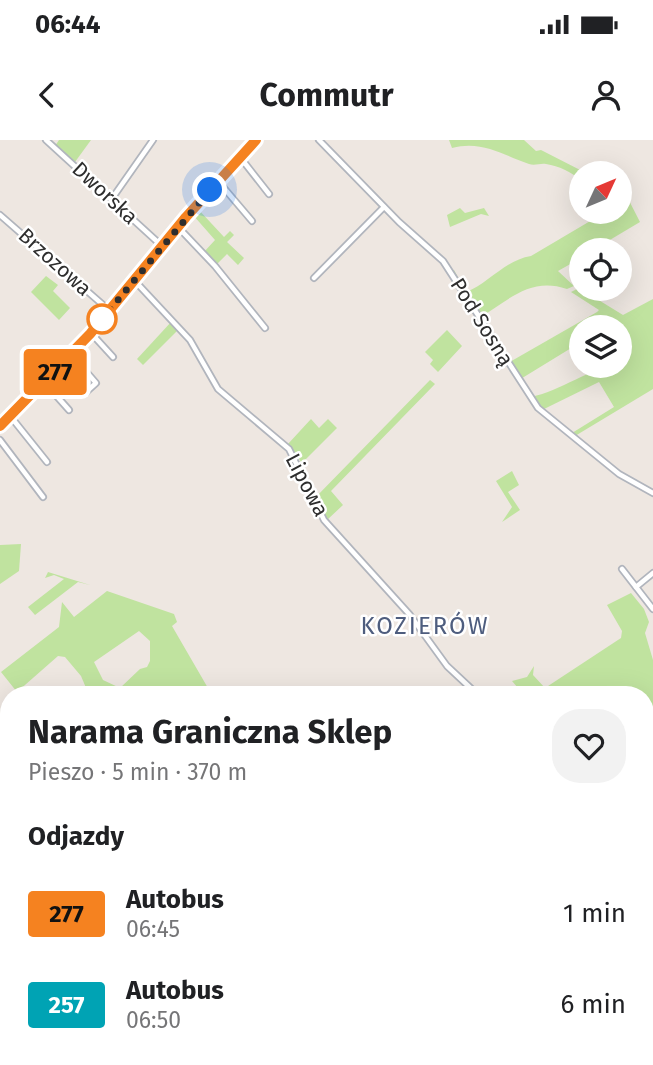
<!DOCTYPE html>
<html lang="pl">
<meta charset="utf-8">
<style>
:root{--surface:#fff;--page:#f2f2f2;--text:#202124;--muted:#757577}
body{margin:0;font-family:"Fira Sans",sans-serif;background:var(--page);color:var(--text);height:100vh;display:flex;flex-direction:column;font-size:26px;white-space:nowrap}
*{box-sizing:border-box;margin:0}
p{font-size:23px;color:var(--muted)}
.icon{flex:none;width:38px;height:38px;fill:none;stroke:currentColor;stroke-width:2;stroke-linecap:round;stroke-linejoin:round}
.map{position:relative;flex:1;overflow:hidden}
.side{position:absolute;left:0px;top:546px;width:654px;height:380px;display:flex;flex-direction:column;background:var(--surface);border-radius:28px 28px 0 0;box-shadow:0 7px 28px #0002}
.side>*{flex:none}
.badge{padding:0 14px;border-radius:5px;font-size:24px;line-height:46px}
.needle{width:46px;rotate:46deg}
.tools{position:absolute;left:569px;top:21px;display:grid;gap:14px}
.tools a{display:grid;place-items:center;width:63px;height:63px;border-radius:50%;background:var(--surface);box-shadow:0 7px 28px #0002;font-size:35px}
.you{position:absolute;width:35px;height:35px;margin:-18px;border:5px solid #fff;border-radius:50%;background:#1a73e8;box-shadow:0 0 0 10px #1a73e833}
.map>.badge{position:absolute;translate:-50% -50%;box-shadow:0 0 0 4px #fff}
h2{padding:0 28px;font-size:26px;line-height:63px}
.round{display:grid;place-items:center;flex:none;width:74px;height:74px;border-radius:28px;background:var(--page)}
.head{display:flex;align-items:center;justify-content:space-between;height:119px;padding:0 28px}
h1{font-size:33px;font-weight:700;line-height:52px}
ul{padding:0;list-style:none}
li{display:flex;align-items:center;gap:21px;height:91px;padding:0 28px}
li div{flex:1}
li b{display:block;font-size:26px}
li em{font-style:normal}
li .badge{min-width:77px;font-weight:700;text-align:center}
.status{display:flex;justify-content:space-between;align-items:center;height:49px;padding:0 35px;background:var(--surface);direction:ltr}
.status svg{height:19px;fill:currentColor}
header{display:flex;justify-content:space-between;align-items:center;height:91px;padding:0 28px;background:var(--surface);font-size:32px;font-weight:700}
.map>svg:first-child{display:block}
.green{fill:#c0e39f;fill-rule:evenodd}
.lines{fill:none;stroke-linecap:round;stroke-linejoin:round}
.minor-casing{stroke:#b1b5bd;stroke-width:8}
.minor{stroke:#fff;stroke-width:4.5}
.line-casing{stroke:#fff;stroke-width:16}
.line{stroke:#f58220;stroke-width:10}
.walk{stroke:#2e2e2e;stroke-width:7;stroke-dasharray:0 12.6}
.stop-dot{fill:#fff;stroke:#f58220;stroke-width:3.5}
.labels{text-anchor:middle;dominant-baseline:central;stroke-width:5;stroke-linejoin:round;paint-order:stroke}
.street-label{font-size:21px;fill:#2e2e2e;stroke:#fff}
.quarter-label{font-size:24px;letter-spacing:2px;fill:#4e5d7e;stroke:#fff}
</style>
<div class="status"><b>06:44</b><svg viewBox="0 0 49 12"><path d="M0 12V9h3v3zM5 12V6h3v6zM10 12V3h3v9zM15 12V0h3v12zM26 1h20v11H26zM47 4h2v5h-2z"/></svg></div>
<header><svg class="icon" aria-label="back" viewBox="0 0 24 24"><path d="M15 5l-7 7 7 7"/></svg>Commutr<svg class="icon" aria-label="person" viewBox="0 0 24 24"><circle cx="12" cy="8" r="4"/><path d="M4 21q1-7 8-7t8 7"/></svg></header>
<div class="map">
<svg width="653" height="925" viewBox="0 0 653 925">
<rect width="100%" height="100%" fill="#eee7e1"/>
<g class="green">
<polygon points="59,0 91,0 75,22 55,6"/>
<path d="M 449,0 L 524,0 L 536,11 L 541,10 L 586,33 L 581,33 L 581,40 C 571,32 559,26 546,24 C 540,23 535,26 529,24 C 503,15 482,0 452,8 Z"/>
<path d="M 620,43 L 640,82 L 593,110 L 581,110 L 581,118 L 558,131 L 574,146 L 567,149 C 531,137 510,159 479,178 L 452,132 L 454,130 L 466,152 C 488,144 505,120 531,116 L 597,77 L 590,72 L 620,72 Z"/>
<polygon points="460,68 465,73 484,68 489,76 481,74 450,87 447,75"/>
<polygon points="198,69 224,97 230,91 234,95 227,102 244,118 238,125 227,114 216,125 204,112 215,100 193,75"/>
<polygon points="46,136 58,145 53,151 70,168 59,180 31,152"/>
<path d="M 579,148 L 623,175 L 653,159 L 653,249 L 575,296 L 572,293 L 614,267 L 599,242 L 542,270 L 530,257 C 561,252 590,226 620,226 L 620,187 L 581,187 L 581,202 L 519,240 L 508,223 L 597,172 L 599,170 L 571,152 Z"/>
<polygon points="172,181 178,190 143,225 137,219"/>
<polygon points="447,190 462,206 438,232 430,224 433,220 425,212"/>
<polygon points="430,240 435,244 331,351 343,365 327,380 314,359"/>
<polygon points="311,279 319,288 328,279 337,288 302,323 288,304"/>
<polygon points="512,331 519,345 508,352 520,370 502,382 512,367 496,341"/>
<polygon points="21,404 19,431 0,444 0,405"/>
<polygon points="48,432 90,445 78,442 35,475 28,467 64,439 54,435 45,438"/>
<path d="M 107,451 L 174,474 L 177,482 L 172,486 L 212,555 L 89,555 L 81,536 L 65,517 L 58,516 L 17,552 L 1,532 L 59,487 L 62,462 L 74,477 ZM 139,491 L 150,501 L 150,521 L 147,527 L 140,529 L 120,548 L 103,540 L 94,522 Z"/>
<polygon points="631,453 644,469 649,482 645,493 653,520 653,638 646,624 646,555 524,555 512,541 527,537 534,526 533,535 545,548 621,498 622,491 607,465"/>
<polygon points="9,727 9,870 0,859 0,734"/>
<polygon points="28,917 120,917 130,923 142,917 164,917 168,925 27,925 22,920"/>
<polygon points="275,917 426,917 415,925 401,925 394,919 387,925 346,925 343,922 333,925 283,925"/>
<polygon points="494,917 566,917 576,925 489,923"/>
</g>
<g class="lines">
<defs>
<g id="minor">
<polyline points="46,0 162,106"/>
<polyline points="319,0 399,82 443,121 538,268 619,334 653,353"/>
<polyline points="240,17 269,54"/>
<polyline points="218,41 252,81"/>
<polyline points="111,60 153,0"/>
<polyline points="0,75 110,171"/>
<polyline points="178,87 215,126 265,188"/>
<polyline points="314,138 384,67"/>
<polyline points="134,140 190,200 218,249 289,309 324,380 410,475 447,526 478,555"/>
<polyline points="91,193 113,217"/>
<polyline points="71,214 96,243 85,253"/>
<polyline points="45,243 69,270"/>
<polyline points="11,277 47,322"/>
<polyline points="0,285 92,192 186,77 256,0"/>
<polyline points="0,300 43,357"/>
<polyline points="622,429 653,469"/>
<polyline points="636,447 653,433"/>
<polyline points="0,600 9,612"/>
<polyline points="646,736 653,741"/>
<polyline points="237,917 242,925"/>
<polyline points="362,917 365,925"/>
<polyline points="334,925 343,917"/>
</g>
</defs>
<use href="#minor" class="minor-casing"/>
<use href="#minor" class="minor"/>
</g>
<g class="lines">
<defs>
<polyline id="line" points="0,286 90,194 186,77 256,0"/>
</defs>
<use href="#line" class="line-casing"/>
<use href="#line" class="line"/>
<polyline class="walk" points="102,179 210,50"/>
</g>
<circle class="stop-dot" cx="102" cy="179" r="14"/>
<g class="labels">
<g class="street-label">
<text transform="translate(105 53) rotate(43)">Dworska</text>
<text transform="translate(55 122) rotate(42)">Brzozowa</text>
<text transform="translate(482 182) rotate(58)">Pod Sosną</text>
<text transform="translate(307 345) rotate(62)">Lipowa</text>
</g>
<g class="quarter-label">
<text x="425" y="486">KOZIERÓW</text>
</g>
</g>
</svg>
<div class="tools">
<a><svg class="needle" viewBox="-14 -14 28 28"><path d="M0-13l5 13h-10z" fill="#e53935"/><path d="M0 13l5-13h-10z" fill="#757577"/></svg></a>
<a><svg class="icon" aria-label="locate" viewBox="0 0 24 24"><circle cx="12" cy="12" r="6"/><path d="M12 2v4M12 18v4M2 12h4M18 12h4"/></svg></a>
<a><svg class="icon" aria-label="layers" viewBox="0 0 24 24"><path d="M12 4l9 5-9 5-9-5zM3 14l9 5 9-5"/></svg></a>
</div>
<div class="you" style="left:210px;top:50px"></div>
<b class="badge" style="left:55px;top:232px;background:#f58220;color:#111">277</b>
<section class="side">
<div class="head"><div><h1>Narama Graniczna Sklep</h1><p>Pieszo · 5 min · 370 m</p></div><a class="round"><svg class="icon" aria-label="heart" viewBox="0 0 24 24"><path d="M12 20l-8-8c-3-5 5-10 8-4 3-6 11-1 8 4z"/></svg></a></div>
<h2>Odjazdy</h2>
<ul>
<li><span class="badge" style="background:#f58220;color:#111">277</span><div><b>Autobus</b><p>06:45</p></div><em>1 min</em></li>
<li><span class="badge" style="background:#00a3b4;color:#fff">257</span><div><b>Autobus</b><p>06:50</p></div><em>6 min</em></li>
</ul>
</section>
</div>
